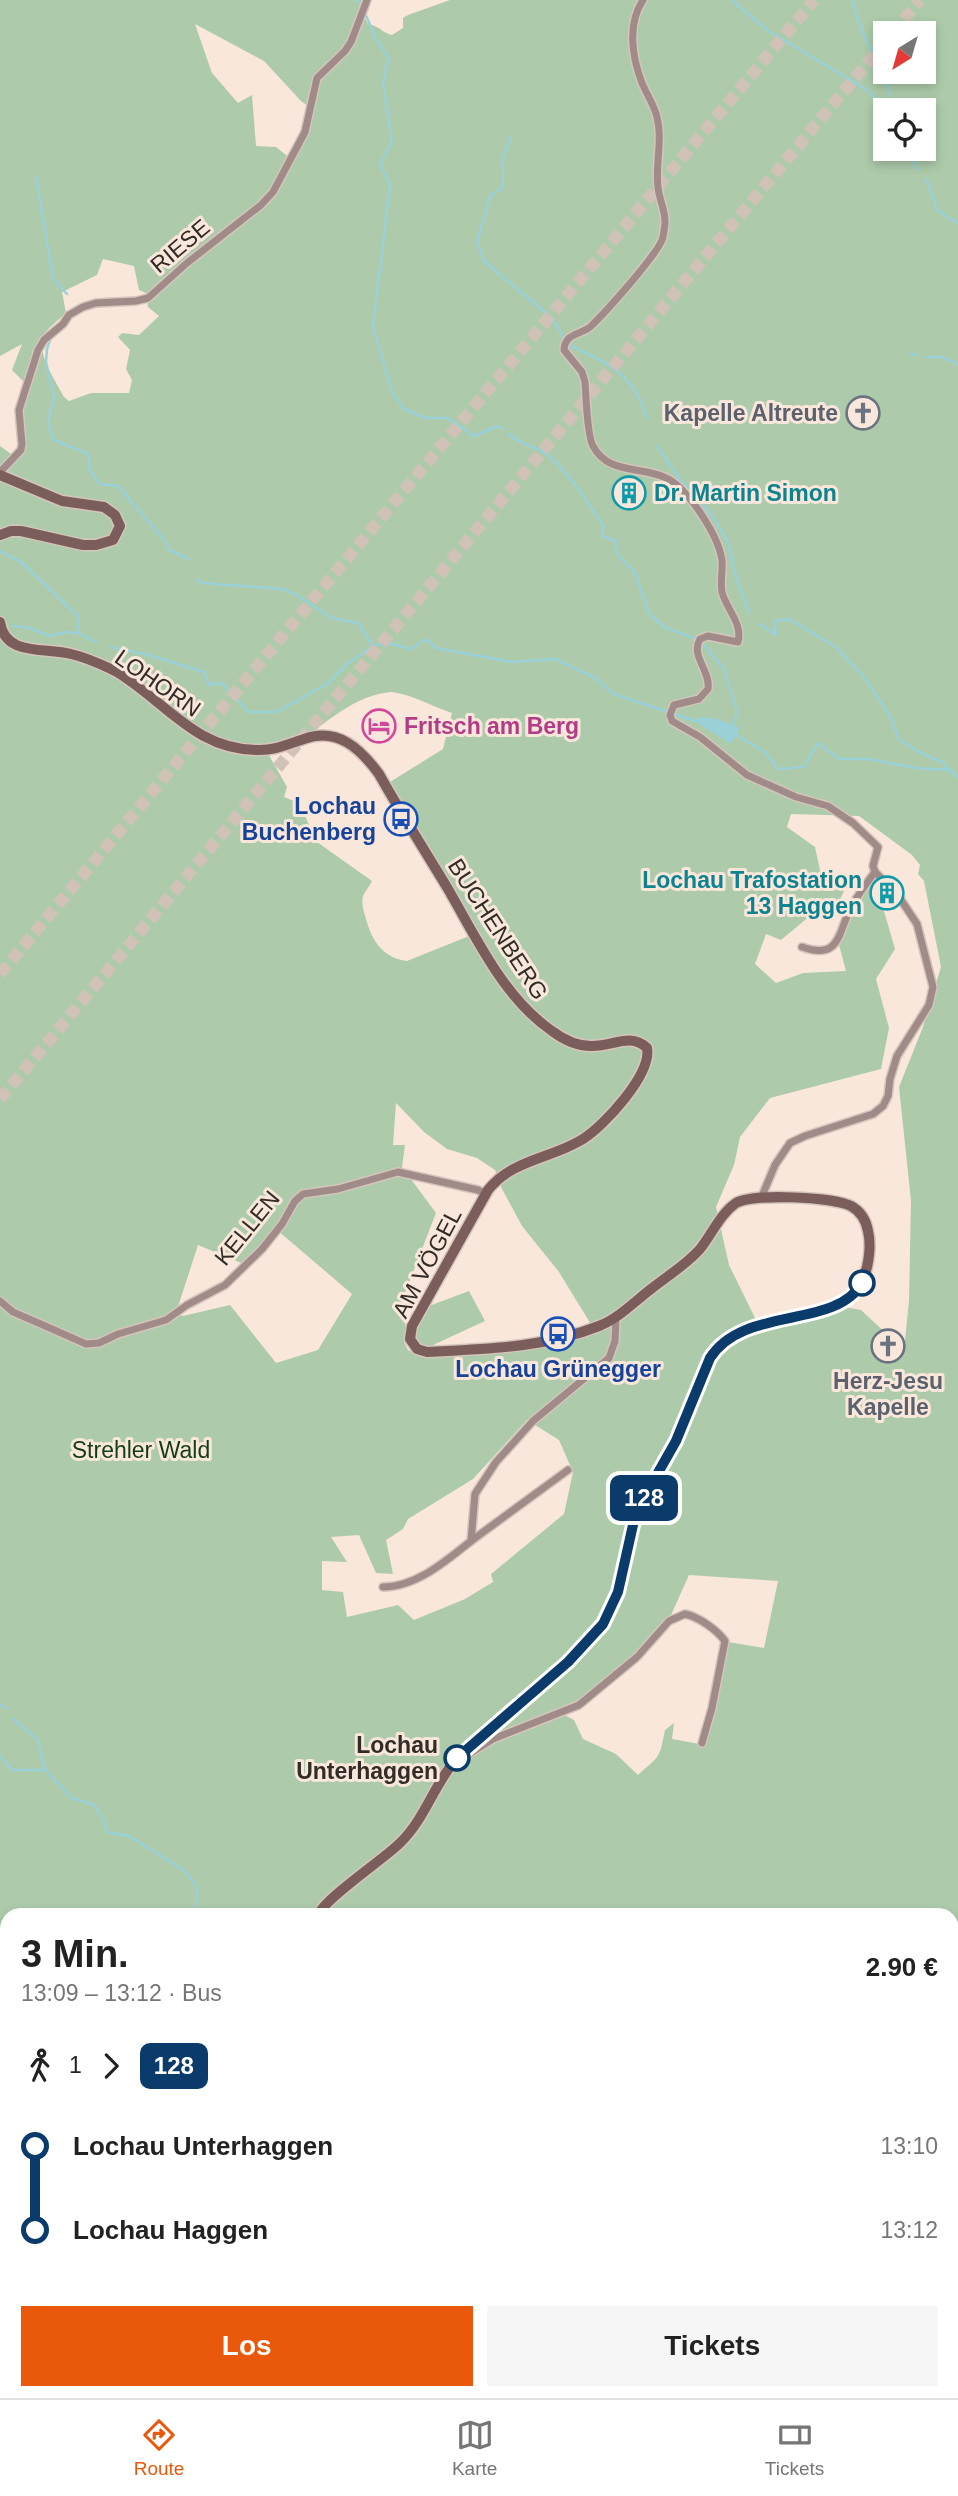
<!DOCTYPE html>
<html lang="de">
<meta charset="utf-8">
<style>
:root{--surface:#fff;--page:#f6f6f6;--text:#222;--muted:#767676;--line:#e0e0e0;--accent:#ea580c}
body{margin:0;font-family:Arial,sans-serif;background:var(--page);color:var(--text);height:100vh;display:flex;flex-direction:column;font-size:26px;white-space:nowrap}
*{box-sizing:border-box;margin:0}
p{font-size:23px;color:var(--muted)}
.icon{flex:none;width:38px;height:38px;fill:none;stroke:currentColor;stroke-width:2;stroke-linecap:round;stroke-linejoin:round}
.map{position:relative;flex:1;overflow:hidden}
.panel{position:absolute;left:0px;top:1908px;width:959px;height:492px;display:flex;flex-direction:column;background:var(--surface);border-radius:21px 21px 0 0;box-shadow:0 4px 10px #0003}
.panel>*{flex:none}
.badge{padding:0 14px;border-radius:10px;font-size:24px;line-height:46px}
.needle{width:46px;rotate:217deg}
.buttons{position:absolute;left:873px;top:21px;display:grid;gap:14px}
.buttons a{display:grid;place-items:center;width:63px;height:63px;border-radius:0px;background:var(--surface);box-shadow:0 4px 10px #0003;font-size:35px}
.map>.badge{position:absolute;translate:-50% -50%;box-shadow:0 0 0 4px #fff}
.legs{display:flex;align-items:center;gap:10px;height:77px;padding:0 21px;font-size:23px}
.legs p{margin-inline-start:auto}
.overview{display:flex;align-items:center;justify-content:space-between;height:119px;padding:0 21px}
h1{font-size:38px;font-weight:600;line-height:52px}
.cta{display:flex;gap:14px;margin-top:auto;padding:14px 21px}
.cta a{flex:1;height:80px;border-radius:0px;background:var(--accent);color:#fff;font-size:28px;font-weight:600;line-height:80px;text-align:center}
.cta a+a{background:var(--page);color:var(--text)}
ul{padding:0 21px;list-style:none}
li{display:flex;align-items:center;gap:24px;height:84px;font-size:26px}
li i{display:grid;place-items:center;width:10px;height:100%;margin:0 9px;background:currentColor}
li i::after{content:'';width:18px;height:18px;margin:-9px;border:5px solid;border-radius:50%;background:var(--surface)}
li p{margin-inline-start:auto}
li:first-child i{background:linear-gradient(#0000 50%,currentColor 0)}
li:last-child i{background:linear-gradient(currentColor 50%,#0000 0)}
.tab-bar{display:flex;justify-content:space-around;align-items:center;height:98px;border-top:2px solid var(--line);background:var(--surface);font-size:19px;color:var(--muted)}
.tab-bar a{display:grid;justify-items:center;gap:4px}
.tab-bar .active{color:var(--accent)}
.map>svg:first-child{display:block}
.green{fill:#adcbab;fill-rule:evenodd}
.water{fill:#9ad0d8}
.lines{fill:none;stroke-linecap:round;stroke-linejoin:round}
.stream{stroke:#9ad0d8;stroke-width:2.5}
.highway-tunnel{stroke:#d1c2b8;stroke-width:12;stroke-dasharray:12 6;stroke-linecap:butt}
.street-casing{stroke:#d5c5bb;stroke-width:10}
.secondary-casing{stroke:#d5c5bb;stroke-width:13}
.primary-casing{stroke:#d5c5bb;stroke-width:14}
.street{stroke:#a08b89;stroke-width:7}
.secondary{stroke:#7b5e5b;stroke-width:10}
.primary{stroke:#603e3b;stroke-width:10}
.rail{stroke:#746a63;stroke-width:2.5;stroke-dasharray:9 9;stroke-linecap:butt}
.line-1-casing{stroke:#fff;stroke-width:16}
.line-1{stroke:#0b3b6a;stroke-width:10}
.stop-1-dot{fill:#fff;stroke:#0b3b6a;stroke-width:3.5}
.labels{text-anchor:middle;dominant-baseline:central;stroke-width:6;stroke-linejoin:round;paint-order:stroke}
.street-label{font-size:23px;fill:#322c27;stroke:#f9e7dc}
.worship-label{font-size:23px;font-weight:bold;fill:#5b616d;stroke:#f9e7dc;text-anchor:end}
.culture-label{font-size:23px;font-weight:bold;fill:#0d838f;stroke:#f9e7dc;text-anchor:start}
.hotel-label{font-size:23px;font-weight:bold;fill:#b23c85;stroke:#f9e7dc;text-anchor:start}
.transit-label{font-size:23px;font-weight:bold;fill:#164399;stroke:#f9e7dc;text-anchor:end}
.park-label{font-size:23px;fill:#113e12;stroke:#f9e7dc}
.stop-label{font-size:23px;font-weight:bold;fill:#322c27;stroke:#f9e7dc;text-anchor:end}
</style>
<div class="map">
<svg width="958" height="2398" viewBox="0 0 958 2398">
<rect width="100%" height="100%" fill="#f9e7dc"/>
<g class="green">
<path d="M 0,0 L 362,0 L 359,7 L 368,24 C 382,27 382,33 392,35 L 403,28 L 403,18 L 408,15 L 450,0 L 958,0 L 958,1972 L 952,1973 L 952,1914 L 7,1914 L 7,2392 L 700,2392 L 700,2398 L 0,2398 L 0,446 L 11,454 L 8,459 L 18,447 L 17,406 L 26,384 L 12,370 L 22,344 L 0,356 ZM 195,24 L 264,61 L 301,101 L 312,109 L 305,137 L 291,159 L 276,147 L 256,146 L 252,95 L 238,103 L 212,73 ZM 886,33 L 924,33 L 924,72 L 886,72 ZM 886,110 L 924,110 L 924,149 L 886,149 ZM 103,259 L 134,266 L 139,290 L 146,293 L 148,307 L 159,316 L 139,335 L 122,333 L 118,337 L 130,350 L 126,369 L 132,380 L 129,393 L 91,393 L 69,401 L 64,397 C 56,381 34,352 45,333 C 50,326 60,319 66,313 L 62,292 L 97,275 ZM 392,692 C 413,695 431,706 452,713 L 443,749 L 390,782 L 474,934 L 407,961 C 383,958 372,941 366,919 C 364,912 361,904 363,896 C 365,891 370,886 372,881 L 317,842 L 299,803 L 284,797 L 287,787 L 266,750 C 277,748 292,746 302,739 C 332,719 355,695 392,692 ZM 791,814 L 859,816 L 912,855 L 920,865 L 918,874 L 924,881 L 941,967 L 923,1027 L 899,1087 L 911,1201 L 909,1301 L 904,1350 L 861,1310 L 845,1307 L 761,1330 L 728,1342 L 713,1360 L 680,1440 L 645,1504 L 636,1526 L 630,1558 L 627,1559 L 633,1525 L 642,1501 L 676,1441 L 690,1395 L 711,1352 L 720,1337 L 757,1322 L 729,1265 L 716,1207 L 734,1165 L 740,1137 L 770,1098 L 881,1069 L 889,1028 L 876,979 L 895,949 L 875,880 L 855,906 L 839,945 L 846,971 L 803,973 L 776,983 L 755,964 L 766,934 L 781,940 L 811,915 L 836,908 L 844,891 L 820,870 L 815,847 L 787,827 ZM 396,1103 L 424,1132 L 447,1149 L 477,1158 L 495,1170 L 502,1189 L 522,1226 L 559,1272 L 592,1326 L 568,1341 L 527,1349 L 419,1356 L 408,1350 L 404,1342 L 406,1327 L 400,1306 L 436,1213 L 402,1167 L 405,1145 L 393,1145 ZM 277,1230 L 352,1294 L 318,1350 L 276,1363 L 230,1305 L 183,1316 L 176,1313 L 198,1245 L 246,1265 ZM 527,1420 L 559,1440 L 573,1472 L 564,1514 L 491,1574 L 493,1582 L 465,1599 L 414,1620 L 398,1605 L 347,1617 L 343,1592 L 322,1590 L 322,1561 L 347,1562 L 331,1537 L 359,1535 L 376,1573 L 393,1574 L 386,1540 L 403,1529 L 408,1519 L 473,1479 ZM 689,1575 L 778,1581 L 764,1648 L 728,1642 L 705,1745 L 672,1739 L 674,1723 L 665,1730 C 659,1760 660,1755 638,1775 L 616,1754 L 583,1739 L 574,1720 L 559,1712 L 579,1705 L 637,1657 L 667,1624 Z"/>
<polygon points="469,1291 485,1321 433,1345 432,1349 418,1345 413,1334 429,1306"/>
</g>
<polygon class="water" points="701,717 718,719 740,728 731,744 693,720"/>
<g class="lines">
<g class="stream">
<polyline points="357,0 359,2"/>
<polyline points="732,0 767,30 869,91 886,114"/>
<path d="M 852,0 C 856,12 860,26 865,37 C 877,62 890,82 893,110"/>
<polyline points="365,13 375,37 389,59 383,82 392,142 380,164 390,185 373,327 392,392 404,409 426,418 448,418 474,436 498,426 504,429"/>
<polyline points="511,136 502,162 503,187 490,196 477,242 484,261 554,320 563,338"/>
<polyline points="905,149 918,170"/>
<polyline points="36,177 53,279 67,294"/>
<polyline points="926,179 938,211 958,223"/>
<polyline points="50,340 47,349 46,362 54,397 48,423 54,440 88,454 90,471 100,484 118,486 165,541 169,550 189,559"/>
<path d="M 569,345 C 608,363 634,374 647,418"/>
<polyline points="910,354 917,355"/>
<polyline points="926,357 942,357 958,364"/>
<path d="M 509,434 C 520,445 537,446 548,455 C 571,475 587,502 604,526 L 602,536 L 616,541 L 616,553 L 635,573 L 649,614 L 666,628 L 694,638"/>
<polyline points="657,446 680,479 711,514 728,542 735,574 749,613"/>
<polyline points="0,551 21,562 78,616 78,633 96,642"/>
<polyline points="196,579 202,583 283,589 297,595 331,618 358,623 373,646"/>
<polyline points="760,624 776,635 775,621 789,619 836,647 867,681 891,718 899,739 917,751 944,763 948,769"/>
<polyline points="13,626 30,628 49,636 66,632 78,633"/>
<polyline points="703,644 724,669 737,712 732,728"/>
<polyline points="110,647 149,655 204,672 209,685 222,683 249,712 277,712 328,683 348,663 373,646 388,643 411,649 426,639 436,648 512,662 555,659 595,678 614,694 695,721"/>
<polyline points="735,734 766,753 778,769 804,767 818,743 839,759 869,759 916,768 950,770 958,778"/>
<polyline points="0,1705 6,1708"/>
<polyline points="12,1718 38,1740 45,1770 72,1798 94,1805 104,1820 107,1832 129,1836 185,1871 197,1887 196,1914"/>
<polyline points="0,1756 12,1770 45,1770"/>
<polyline points="513,2392 515,2398"/>
</g>
<g class="highway-tunnel">
<polyline points="892,33 920,0"/>
<polyline points="0,974 814,0"/>
<polyline points="0,1099 886,41"/>
</g>
<defs>
<g id="street">
<path d="M 643,0 C 627,24 632,57 642,83 C 647,95 654,105 657,117 C 663,140 655,164 658,187 C 659,200 666,211 665,224 C 664,229 664,235 662,240 C 655,257 605,313 590,327 C 580,335 565,333 564,350 L 582,372 L 585,382 C 586,395 587,436 593,446 C 608,474 638,466 664,477 C 687,486 718,535 722,560 C 723,570 720,582 722,592 C 726,609 743,623 738,642 L 708,636 L 700,639 C 690,656 711,671 708,689 L 699,699 L 674,705 L 670,715 L 672,721 L 700,737 L 747,775 L 796,797 L 828,806 L 853,823 L 878,847 L 873,866 L 875,872 C 866,884 857,896 850,909 C 838,935 839,960 802,947"/>
<polyline points="0,475 3,469 21,450 22,444 19,410 38,350 44,340 63,324 69,315 83,307 96,303 136,301 148,298 187,263 261,205 273,192 305,132 317,78 345,51 351,42 367,0"/>
<polyline points="762,1196 775,1165 790,1143 805,1136 873,1114 883,1106 888,1096 890,1079 897,1056 929,1005 933,987 917,924 897,894 875,872"/>
<polyline points="0,1301 13,1312 43,1325 86,1344 99,1343 118,1334 166,1320 187,1305 225,1285 262,1249 282,1224 295,1201 303,1194 338,1189 398,1172 478,1190 486,1194"/>
<polyline points="471,1541 568,1470"/>
<path d="M 383,1587 C 416,1587 446,1561 471,1541 L 475,1494 L 496,1462 L 533,1421 L 609,1358 L 615,1341 L 616,1317"/>
<path d="M 461,1757 L 466,1756 L 493,1739 L 579,1705 L 637,1657 L 669,1621 L 685,1614 C 699,1617 717,1630 725,1641 L 712,1708 L 702,1743"/>
<polyline points="660,2398 661,2392"/>
<polyline points="770,2398 772,2392"/>
</g>
<g id="secondary">
<polyline points="0,475 62,501 104,507 115,515 120,526 113,540 96,545 83,545 21,531 11,531 0,535"/>
<path d="M 0,622 C 5,657 45,647 71,654 C 84,657 98,663 111,669 C 119,672 126,678 133,683 C 174,713 203,750 257,750 C 274,751 288,744 304,739 C 337,727 360,748 379,774 C 401,813 425,851 448,889 C 477,939 504,998 552,1031 C 564,1040 576,1046 591,1046 C 612,1047 630,1032 647,1048 C 652,1074 604,1126 583,1139 C 551,1159 513,1159 488,1190 L 412,1326 L 410,1339 L 417,1349 L 427,1352 C 485,1349 544,1348 599,1326 C 619,1318 634,1302 651,1289 C 667,1276 686,1265 700,1249 C 712,1234 720,1214 736,1203 C 752,1193 834,1197 851,1206 C 860,1211 866,1220 868,1231 C 872,1248 868,1272 859,1288 C 836,1326 743,1307 710,1358 L 676,1441 L 642,1501 L 633,1525 L 618,1592 L 611,1611 L 603,1624 L 567,1662 L 457,1758 C 434,1784 425,1819 400,1843 C 384,1859 324,1899 319,1914"/>
<polyline points="213,2392 215,2398"/>
<polyline points="901,2398 904,2392"/>
</g>
<g id="primary">
<polyline points="952,2284 958,2256"/>
<polyline points="942,2392 942,2398"/>
</g>
</defs>
<use href="#street" class="street-casing"/>
<use href="#secondary" class="secondary-casing"/>
<use href="#primary" class="primary-casing"/>
<use href="#street" class="street"/>
<use href="#secondary" class="secondary"/>
<use href="#primary" class="primary"/>
<polyline class="rail" points="953,2398 954,2352 958,2317"/>
</g>
<g class="lines">
<defs>
<path id="line-1" d="M 457,1758 L 568,1662 L 603,1624 L 618,1592 L 633,1525 L 642,1501 L 676,1441 L 710,1358 C 744,1305 835,1330 862,1283"/>
</defs>
<use href="#line-1" class="line-1-casing"/>
<use href="#line-1" class="line-1"/>
</g>
<defs>
<symbol id="church-ring" viewBox="-11 -11 22 22"><circle r="9.5" fill="#f9e7dc" stroke="#6b7280" stroke-width="1.5"/><path d="M-1.2-6h2.4v3.5h3.3v2.4h-3.3V6h-2.4V-.1h-3.3v-2.4h3.3Z" fill="#6b7280"/></symbol>
<symbol id="building-ring" viewBox="-11 -11 22 22"><circle r="9.5" fill="#f9e7dc" stroke="#0f9aa8" stroke-width="1.5"/><path d="M-4-6H4V6H1V3H-1V6H-4ZM-2.5-4.3h1.7v1.8h-1.7ZM.8-4.3h1.7v1.8H.8ZM-2.5-1h1.7V.8h-1.7ZM.8-1h1.7V.8H.8Z" fill="#0f9aa8"/></symbol>
<symbol id="hotel-ring" viewBox="-11 -11 22 22"><circle r="9.5" fill="#f9e7dc" stroke="#d1479c" stroke-width="1.5"/><path d="M-6-4.5h1.5V1H6V5H4.5V3h-9V5H-6ZM-4 0a1.8 1.8 0 1 1 3.6 0ZM.5 0V-2.5h3Q6-2.5 6 0Z" fill="#d1479c"/></symbol>
<symbol id="bus-ring" viewBox="-11 -11 22 22"><circle r="9.5" fill="#f9e7dc" stroke="#1a4fb4" stroke-width="1.5"/><path d="M-5-6H5V4H4V6H2V4H-2V6H-4V4H-5ZM-3.5-4V0h7V-4ZM-3.5 1.2v1.5H-2V1.2ZM2 1.2v1.5H3.5V1.2Z" fill="#1a4fb4"/></symbol>
</defs>
<g fill-rule="evenodd">
<use href="#church-ring" x="844" y="394" width="38" height="38"/>
<use href="#building-ring" x="610" y="474" width="38" height="38"/>
<use href="#hotel-ring" x="360" y="707" width="38" height="38"/>
<use href="#bus-ring" x="382" y="800" width="38" height="38"/>
<use href="#building-ring" x="868" y="874" width="38" height="38"/>
<use href="#bus-ring" x="539" y="1315" width="38" height="38"/>
<use href="#church-ring" x="869" y="1327" width="38" height="38"/>
</g>
<g class="stop-1-dot">
<circle cx="862" cy="1283" r="12"/>
<circle cx="457" cy="1758" r="12"/>
</g>
<g class="labels">
<g class="street-label">
<text transform="translate(180 246) rotate(-40)">RIESE</text>
<text transform="translate(158 683) rotate(35)">LOHORN</text>
<text transform="translate(498 929) rotate(57)">BUCHENBERG</text>
<text transform="translate(247 1228) rotate(-51)">KELLEN</text>
<text transform="translate(427 1263) rotate(-62)">AM VÖGEL</text>
</g>
<g class="worship-label">
<text x="838" y="413">Kapelle Altreute</text>
<text x="888" y="1381" text-anchor="middle">Herz-Jesu<tspan x="888" dy="26">Kapelle</tspan></text>
</g>
<g class="culture-label">
<text x="654" y="493">Dr. Martin Simon</text>
<text x="862" y="880" text-anchor="end">Lochau Trafostation<tspan x="862" dy="26">13 Haggen</tspan></text>
</g>
<g class="hotel-label">
<text x="404" y="726">Fritsch am Berg</text>
</g>
<g class="transit-label">
<text x="376" y="806">Lochau<tspan x="376" dy="26">Buchenberg</tspan></text>
<text x="558" y="1369" text-anchor="middle">Lochau Grünegger</text>
</g>
<g class="park-label">
<text x="141" y="1450">Strehler Wald</text>
</g>
<g class="stop-label">
<text x="438" y="1745">Lochau<tspan x="438" dy="26">Unterhaggen</tspan></text>
</g>
</g>
</svg>
<div class="buttons">
<a><svg class="needle" viewBox="-14 -14 28 28"><path d="M0-13l5 13h-10z" fill="#e53935"/><path d="M0 13l5-13h-10z" fill="#767676"/></svg></a>
<a><svg class="icon" aria-label="locate" viewBox="0 0 24 24"><circle cx="12" cy="12" r="6"/><path d="M12 2v4M12 18v4M2 12h4M18 12h4"/></svg></a>
</div>
<b class="badge" style="left:644px;top:1498px;background:#0b3b6a;color:#fff">128</b>
<section class="panel">
<div class="overview"><div><h1>3 Min.</h1><p>13:09 – 13:12 · Bus</p></div><b>2.90 €</b></div>
<div class="legs"><svg class="icon" aria-label="walk" viewBox="0 0 24 24"><circle cx="13" cy="4" r="2"/><path d="M13 8l-2 6 4 7M11 14l-3 7M7 12l3-4h3l4 4"/></svg>1<svg class="icon" aria-label="forward" viewBox="0 0 24 24"><path d="M9 5l7 7-7 7"/></svg><b class="badge" style="background:#0b3b6a;color:#fff">128</b></div>
<ul>
<li><i style="color:#0b3b6a"></i><b>Lochau Unterhaggen</b><p>13:10</p></li>
<li><i style="color:#0b3b6a"></i><b>Lochau Haggen</b><p>13:12</p></li>
</ul>
<div class="cta"><a>Los</a><a>Tickets</a></div>
</section>
</div>
<nav class="tab-bar">
<a class="active"><svg class="icon" aria-label="directions" viewBox="0 0 24 24"><path d="M12 3l9 9-9 9-9-9zM9 14v-3h6M13 9l2 2-2 2"/></svg>Route</a>
<a><svg class="icon" aria-label="map" viewBox="0 0 24 24"><path d="M3 6l6-2 6 2 6-2v14l-6 2-6-2-6 2zM9 4v14M15 6v14"/></svg>Karte</a>
<a><svg class="icon" aria-label="tickets" viewBox="0 0 24 24"><path d="M3 7h18v10H3zM15 7v10"/></svg>Tickets</a>
</nav>
